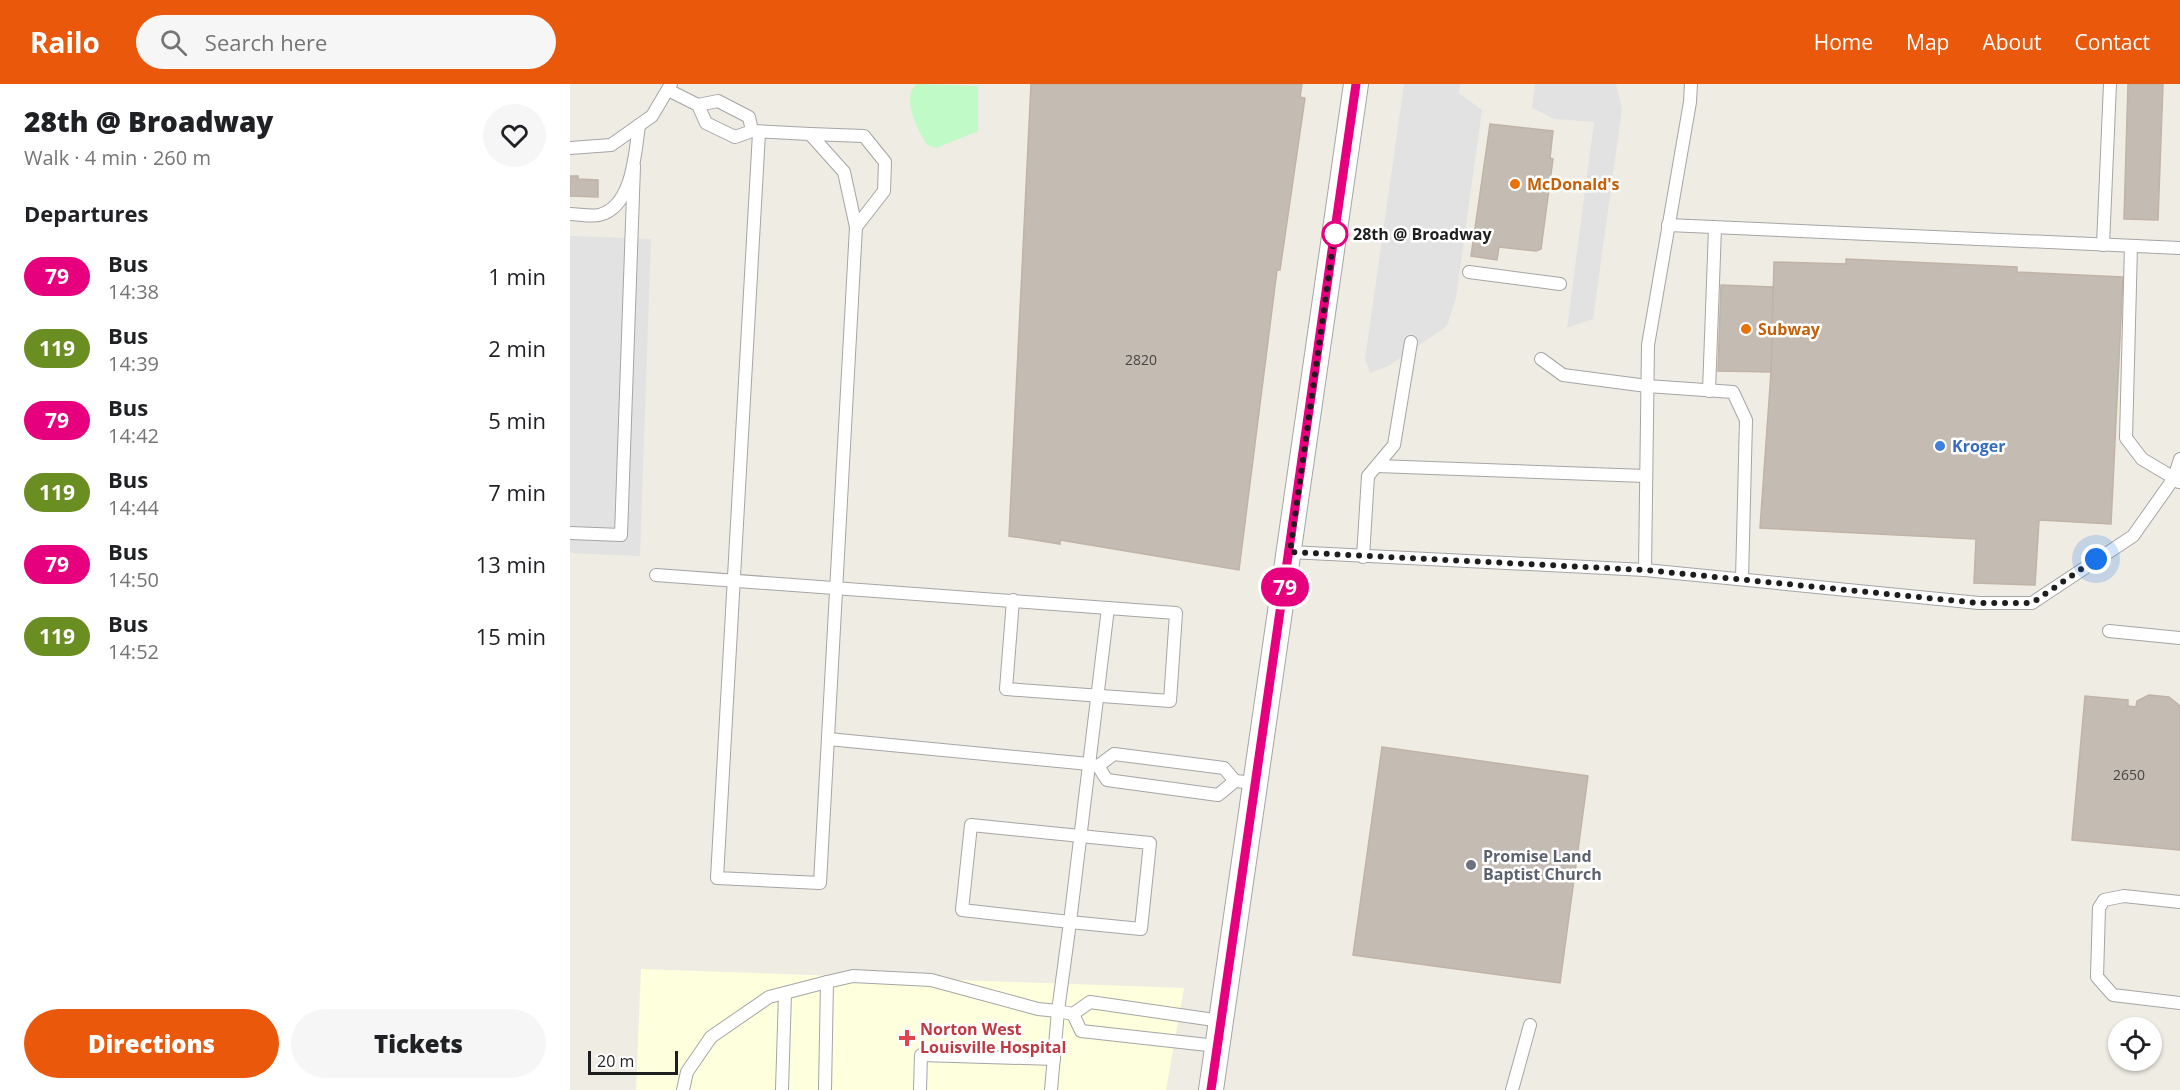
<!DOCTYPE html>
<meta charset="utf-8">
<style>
:root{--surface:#fff;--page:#f6f6f6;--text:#202124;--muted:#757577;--accent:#ea580c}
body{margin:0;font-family:"Open Sans",sans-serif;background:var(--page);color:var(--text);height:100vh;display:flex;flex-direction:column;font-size:22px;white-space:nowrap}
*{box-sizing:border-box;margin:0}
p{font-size:20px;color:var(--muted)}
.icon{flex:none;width:33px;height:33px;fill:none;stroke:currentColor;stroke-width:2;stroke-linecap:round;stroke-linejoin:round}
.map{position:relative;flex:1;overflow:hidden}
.sheet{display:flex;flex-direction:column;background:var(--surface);width:570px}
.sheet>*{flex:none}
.badge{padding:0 12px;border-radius:20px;font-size:21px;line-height:39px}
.controls{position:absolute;left:1538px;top:933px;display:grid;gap:12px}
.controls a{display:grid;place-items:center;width:54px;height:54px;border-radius:50%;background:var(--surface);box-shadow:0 2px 4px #0004;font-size:30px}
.scale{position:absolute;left:18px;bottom:15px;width:90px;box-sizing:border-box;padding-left:6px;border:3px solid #1e1e1e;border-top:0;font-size:16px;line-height:21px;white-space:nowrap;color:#1e1e1e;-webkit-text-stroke:4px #fff;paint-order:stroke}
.you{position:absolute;width:30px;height:30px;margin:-15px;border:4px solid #fff;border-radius:50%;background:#1a73e8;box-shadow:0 0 0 9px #1a73e833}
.map>.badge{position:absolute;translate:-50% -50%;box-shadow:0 0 0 3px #fff}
h2{padding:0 24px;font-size:22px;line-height:54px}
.round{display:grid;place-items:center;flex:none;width:63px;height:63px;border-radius:32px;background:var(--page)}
.overview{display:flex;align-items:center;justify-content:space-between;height:102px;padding:0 24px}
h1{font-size:28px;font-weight:800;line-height:45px}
.button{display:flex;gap:12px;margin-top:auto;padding:12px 24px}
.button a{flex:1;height:69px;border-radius:36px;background:var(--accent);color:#fff;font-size:24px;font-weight:800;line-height:69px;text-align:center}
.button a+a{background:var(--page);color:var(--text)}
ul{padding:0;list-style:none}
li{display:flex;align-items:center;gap:18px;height:72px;padding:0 24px}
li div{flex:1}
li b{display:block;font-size:22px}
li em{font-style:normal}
li .badge{min-width:66px;font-weight:700;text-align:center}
header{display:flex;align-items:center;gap:36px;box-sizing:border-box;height:84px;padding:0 30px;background:var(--accent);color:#fff}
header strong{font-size:28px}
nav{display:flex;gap:33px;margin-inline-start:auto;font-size:21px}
.search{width:420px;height:54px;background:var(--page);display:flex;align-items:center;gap:15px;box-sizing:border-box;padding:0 21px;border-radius:33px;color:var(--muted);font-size:22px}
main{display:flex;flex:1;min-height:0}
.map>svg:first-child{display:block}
.education{fill:#feffdd}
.park{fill:#c0fac6}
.parking{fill:#e2e2e2}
.building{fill:#c4bbb3;stroke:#c1b3a6;stroke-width:1.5}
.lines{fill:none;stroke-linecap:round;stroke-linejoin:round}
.service-casing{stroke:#a5a5a5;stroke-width:14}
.minor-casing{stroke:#a5a5a5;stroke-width:26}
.service{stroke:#fff;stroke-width:12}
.minor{stroke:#fff;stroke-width:24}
.line-casing{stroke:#fff;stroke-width:14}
.line{stroke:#e6007e;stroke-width:9}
.walk{stroke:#1e1e1e;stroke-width:6;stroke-dasharray:0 10.8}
.food-dot{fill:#e8710a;stroke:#fff;stroke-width:2}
.stop-dot{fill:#fff;stroke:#e6007e;stroke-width:3}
.shop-dot{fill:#3f7fe0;stroke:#fff;stroke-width:2}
.worship-dot{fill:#6b7280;stroke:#fff;stroke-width:2}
.health-dot{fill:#e0444e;stroke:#fff;stroke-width:2}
.labels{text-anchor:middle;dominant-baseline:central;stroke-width:5;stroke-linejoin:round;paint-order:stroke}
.number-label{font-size:14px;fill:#484543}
.food-label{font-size:16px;font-weight:bold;fill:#c56008;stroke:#fff;text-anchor:start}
.stop-label{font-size:16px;font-weight:bold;fill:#1e1e1e;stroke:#fff;text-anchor:start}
.shop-label{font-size:16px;font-weight:bold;fill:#366cbe;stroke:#fff;text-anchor:start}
.worship-label{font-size:16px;font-weight:bold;fill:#5b616d;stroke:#fff;text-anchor:start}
.health-label{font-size:16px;font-weight:bold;fill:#be3a42;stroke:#fff;text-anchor:start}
</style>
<header>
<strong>Railo</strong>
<div class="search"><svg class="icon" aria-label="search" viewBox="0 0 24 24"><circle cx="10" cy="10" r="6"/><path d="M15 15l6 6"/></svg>Search here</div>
<nav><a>Home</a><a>Map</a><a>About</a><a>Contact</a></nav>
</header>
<main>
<section class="sheet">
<div class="overview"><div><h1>28th @ Broadway</h1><p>Walk · 4 min · 260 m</p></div><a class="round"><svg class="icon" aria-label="heart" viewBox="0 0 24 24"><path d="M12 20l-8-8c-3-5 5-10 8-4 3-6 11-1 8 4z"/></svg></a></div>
<h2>Departures</h2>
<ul>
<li><span class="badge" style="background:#e6007e;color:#fff">79</span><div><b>Bus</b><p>14:38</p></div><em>1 min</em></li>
<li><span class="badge" style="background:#6b8e23;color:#fff">119</span><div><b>Bus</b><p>14:39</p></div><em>2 min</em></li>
<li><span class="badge" style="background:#e6007e;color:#fff">79</span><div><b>Bus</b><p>14:42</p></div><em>5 min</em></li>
<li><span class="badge" style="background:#6b8e23;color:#fff">119</span><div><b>Bus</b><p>14:44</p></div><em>7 min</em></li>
<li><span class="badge" style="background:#e6007e;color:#fff">79</span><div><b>Bus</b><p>14:50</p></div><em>13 min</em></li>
<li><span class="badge" style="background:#6b8e23;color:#fff">119</span><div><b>Bus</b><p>14:52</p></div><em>15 min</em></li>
</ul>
<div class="button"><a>Directions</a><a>Tickets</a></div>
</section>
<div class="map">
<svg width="1610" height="1006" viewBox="0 0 1610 1006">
<rect width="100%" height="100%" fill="#efece4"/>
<polygon class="education" points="71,885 614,904 596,1006 66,1006"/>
<path class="park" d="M 347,0 L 408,2 L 408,47 L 366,64 L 357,61 C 348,46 330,13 347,0 Z"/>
<g class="parking">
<polygon points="834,0 890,0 889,9 912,26 886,214 877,242 820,281 800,289 795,275"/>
<polygon points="965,0 1046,0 1052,25 1023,235 997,244 1024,38 984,35 962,24"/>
<polygon points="0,152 81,155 70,472 0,469"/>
</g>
<g class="building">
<polygon points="461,0 732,0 730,13 735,14 710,186 707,186 669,486 490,456 490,460 439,452"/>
<polygon points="1558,0 1593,0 1588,136 1554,135"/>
<polygon points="920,40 983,47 980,74 983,75 971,165 966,167 929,163 927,176 901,172"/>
<polygon points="0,92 8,92 8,95 28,96 28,113 0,112"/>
<polygon points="1276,175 1447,183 1447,188 1553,193 1541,440 1469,436 1465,501 1404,499 1406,455 1190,444 1201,288 1204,178 1276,180"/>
<polygon points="1151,201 1203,203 1201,288 1148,287"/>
<polygon points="1579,611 1599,613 1610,622 1610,766 1502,756 1515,612 1558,616 1558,622 1566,623 1567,617"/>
<polygon points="812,663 1018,692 990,899 783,871"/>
</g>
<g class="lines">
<defs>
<g id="service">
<polyline points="98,6 128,21 148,17 179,33 182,47"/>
<polyline points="128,21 136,39 165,53 182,47 240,50 274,88 286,143 250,799 147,794 189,49"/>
<polyline points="240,50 294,52 315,78 314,107 286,143"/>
<polyline points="0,64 41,61 82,32 101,0"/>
<path d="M 0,130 C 8,130 21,133 29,131 C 63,123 65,69 69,41"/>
<polyline points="1098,141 1610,164"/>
<polyline points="1533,161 1540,0"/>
<polyline points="899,188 990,200"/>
<polyline points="971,275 993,291 1077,302 1163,308 1176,336 1172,495"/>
<polyline points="1139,307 1145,144"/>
<polyline points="807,382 1075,392"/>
<polyline points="1609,398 1604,394 1610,375"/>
<polyline points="0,449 51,451 64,82"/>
<polyline points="720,468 1075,486 1409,519 1462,519 1563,452 1604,394 1572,375 1556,354 1561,162"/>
<polyline points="793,473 798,392 824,361 841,258"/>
<polyline points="1075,486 1078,261 1120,18 1121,0"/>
<polyline points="86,491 606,529 600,617 436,605 443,516"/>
<path d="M 538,524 C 525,628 513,733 500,838 L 392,826 L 401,741 L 580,759 L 571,845 L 500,838 L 488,927 L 503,930 L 520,918 L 651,937"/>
<polyline points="1539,547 1610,554"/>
<polyline points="258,655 519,680 528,682 537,696 648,711 665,697 687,699"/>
<polyline points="528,682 544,670 654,684 665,697"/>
<polyline points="1610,818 1554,812 1534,816 1529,824 1527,893 1543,911 1610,919"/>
<polyline points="503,930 511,947 647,962"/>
<polyline points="113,1006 117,988 141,953 199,913 257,898 283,892 361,896 468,925 488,927 481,1006"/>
<polyline points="212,1006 215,909"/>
<polyline points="255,1006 257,898"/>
<polyline points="350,1006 351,971 484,975"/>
<polyline points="942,1006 960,941"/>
</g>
<polyline id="minor" points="641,1006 786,0"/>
</defs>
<use href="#service" class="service-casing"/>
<use href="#minor" class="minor-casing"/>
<use href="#service" class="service"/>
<use href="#minor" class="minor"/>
</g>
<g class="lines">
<defs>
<polyline id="line" points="641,1006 786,0"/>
</defs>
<use href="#line" class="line-casing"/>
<use href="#line" class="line"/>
<polyline class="walk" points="765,150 766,140 720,468 1075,486 1409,519 1462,519 1526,475"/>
</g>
<g class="food-dot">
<circle cx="945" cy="100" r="6"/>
<circle cx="1176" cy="245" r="6"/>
</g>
<circle class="stop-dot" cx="765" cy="150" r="12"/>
<circle class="shop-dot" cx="1370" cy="362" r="6"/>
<circle class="worship-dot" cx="901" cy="781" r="6"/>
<path class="health-dot" d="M334 945h6v6h6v6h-6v6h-6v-6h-6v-6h6z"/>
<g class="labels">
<g class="number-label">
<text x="571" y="275">2820</text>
<text x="1559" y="690">2650</text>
</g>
<g class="food-label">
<text x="957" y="100">McDonald's</text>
<text x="1188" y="245">Subway</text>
</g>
<g class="stop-label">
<text x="783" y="150">28th @ Broadway</text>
</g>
<g class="shop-label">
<text x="1382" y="362">Kroger</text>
</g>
<g class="worship-label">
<text x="913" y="772">Promise Land<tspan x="913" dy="18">Baptist Church</tspan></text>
</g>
<g class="health-label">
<text x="350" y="945">Norton West<tspan x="350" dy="18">Louisville Hospital</tspan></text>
</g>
</g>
</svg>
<div class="controls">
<a><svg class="icon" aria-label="locate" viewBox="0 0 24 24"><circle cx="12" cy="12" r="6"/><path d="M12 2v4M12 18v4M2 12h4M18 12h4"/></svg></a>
</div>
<div class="scale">20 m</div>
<div class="you" style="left:1526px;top:475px"></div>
<b class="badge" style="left:715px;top:503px;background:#e6007e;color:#fff">79</b>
</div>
</main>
